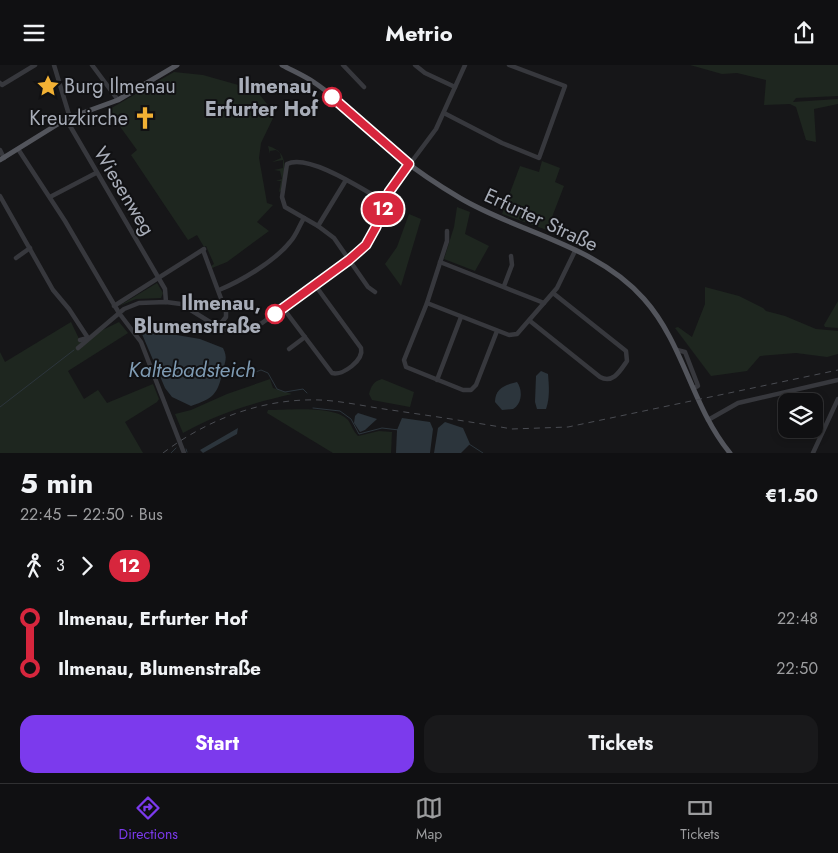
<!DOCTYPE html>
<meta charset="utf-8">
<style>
:root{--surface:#101012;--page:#19191b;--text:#f1f3f6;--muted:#9c9d9f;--line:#303032;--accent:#7c3aed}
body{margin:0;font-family:Jost,sans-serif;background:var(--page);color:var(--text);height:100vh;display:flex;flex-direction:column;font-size:19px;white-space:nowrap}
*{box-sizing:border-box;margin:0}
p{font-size:16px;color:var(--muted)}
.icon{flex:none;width:28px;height:28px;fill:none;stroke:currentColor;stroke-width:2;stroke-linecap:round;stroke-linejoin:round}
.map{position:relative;height:388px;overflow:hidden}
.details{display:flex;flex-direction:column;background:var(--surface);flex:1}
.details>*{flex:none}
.badge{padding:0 10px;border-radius:16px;font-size:18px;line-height:32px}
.buttons{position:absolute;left:778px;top:328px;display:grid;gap:10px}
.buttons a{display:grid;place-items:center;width:45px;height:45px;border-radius:10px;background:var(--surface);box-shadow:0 2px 8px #0003,0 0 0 1px var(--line);font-size:25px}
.map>.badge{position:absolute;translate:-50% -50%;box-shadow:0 0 0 2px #fff}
.legs{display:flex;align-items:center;gap:8px;height:55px;padding:0 20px;font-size:16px}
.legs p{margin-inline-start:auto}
.overview{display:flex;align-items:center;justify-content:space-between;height:85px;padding:0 20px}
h1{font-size:28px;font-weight:700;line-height:38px}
.primary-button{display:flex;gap:10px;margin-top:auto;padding:10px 20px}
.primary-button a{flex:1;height:58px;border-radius:15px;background:var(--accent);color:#fff;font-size:20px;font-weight:700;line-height:58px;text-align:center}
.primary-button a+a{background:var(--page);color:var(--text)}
ul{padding:0 20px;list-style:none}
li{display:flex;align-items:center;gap:18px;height:50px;font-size:19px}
li i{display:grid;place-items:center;width:8px;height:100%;margin:0 6px;background:currentColor}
li i::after{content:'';width:12px;height:12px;margin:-6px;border:4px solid;border-radius:50%;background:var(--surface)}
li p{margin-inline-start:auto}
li:first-child i{background:linear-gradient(#0000 50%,currentColor 0)}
li:last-child i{background:linear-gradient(currentColor 50%,#0000 0)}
header{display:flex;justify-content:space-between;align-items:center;height:65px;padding:0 20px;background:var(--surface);font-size:22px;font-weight:700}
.menu{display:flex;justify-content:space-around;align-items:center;height:70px;border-top:1px solid var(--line);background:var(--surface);font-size:14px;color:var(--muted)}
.menu a{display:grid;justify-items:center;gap:2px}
.menu .selected{color:var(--accent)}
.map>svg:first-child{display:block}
.green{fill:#1e261f}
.water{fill:#2c353c}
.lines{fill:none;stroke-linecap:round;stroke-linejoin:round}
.stream{stroke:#2c353c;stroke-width:1}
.minor{stroke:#37383d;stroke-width:4.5}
.major{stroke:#53555c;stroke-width:5}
.rail{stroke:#4a4c52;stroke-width:1;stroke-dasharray:6 5;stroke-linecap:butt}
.line-1-casing{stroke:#fff;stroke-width:11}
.line-1{stroke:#d7263d;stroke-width:8}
.stop-1-dot{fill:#fff;stroke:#d7263d;stroke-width:2.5}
.labels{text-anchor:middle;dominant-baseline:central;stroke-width:4;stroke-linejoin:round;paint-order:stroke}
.poi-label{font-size:20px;fill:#a8adb8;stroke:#111113;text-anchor:start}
.stop-label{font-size:20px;font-weight:bold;fill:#a8adb8;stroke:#111113;text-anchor:end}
.street-label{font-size:20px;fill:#a8adb8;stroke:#111113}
.water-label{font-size:21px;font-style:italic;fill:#7f9bb3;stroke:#111113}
</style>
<header><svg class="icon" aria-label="menu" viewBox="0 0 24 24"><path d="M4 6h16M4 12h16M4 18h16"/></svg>Metrio<svg class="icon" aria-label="share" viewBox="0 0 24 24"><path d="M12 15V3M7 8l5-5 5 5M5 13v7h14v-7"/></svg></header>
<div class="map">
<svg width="838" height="388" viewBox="0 0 838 388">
<rect width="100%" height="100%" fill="#161618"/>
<g class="green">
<polygon points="690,0 838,0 838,31 796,33 793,37 838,34 838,39 814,44 816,77 806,75 796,42 790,39 764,40 766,15 737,8 722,9"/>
<polygon points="174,7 203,10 256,25 275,49 261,78 259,93 267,138 273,140 257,157 269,166 227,197 212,203 211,201 214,199 206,181 204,182 197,170 188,175 131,90 137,85 108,45"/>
<path d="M 268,81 C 291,87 284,107 281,126 L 279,127 L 281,116 L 276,116 L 282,114 L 280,106 L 274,105 L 283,103 L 283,95 L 272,97 L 281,93 L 280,88 L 276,85 L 270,86 L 270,89 Z"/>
<polygon points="542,96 560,103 555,117 564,121 547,165 502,149 520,101 539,107"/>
<polygon points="457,142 470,147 465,169 489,181 475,206 444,194 454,162"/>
<polygon points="409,149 421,154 401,221 385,199 397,182"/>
<polygon points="157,218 163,228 161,233 136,234 119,241"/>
<polygon points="705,222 739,231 763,243 766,246 785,251 816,264 838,266 838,289 827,292 796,288 760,291 747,306 711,311 675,263 678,262 692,272 705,239"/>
<polygon points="838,236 838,263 825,262 824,260"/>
<polygon points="71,257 80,276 119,257 128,268 68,306 84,334 98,325 107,338 153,319 159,334 157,337 125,357 143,388 0,388 0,287 5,297"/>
<path d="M 270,314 L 273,323 L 292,329 C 253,338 218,348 183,368 L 175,349 L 191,345 L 227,329 Z"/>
<path d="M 382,314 L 414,327 L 410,342 L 372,335 L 369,329 C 371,321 374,316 382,314 Z"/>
<path d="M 268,345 C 287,345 335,340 348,355 C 352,361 353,366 358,371 L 379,366 L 392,367 L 391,388 L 333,388 L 267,348 Z"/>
</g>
<g class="water">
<path d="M 143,258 L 151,258 L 171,269 L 200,274 L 223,283 C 228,293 225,296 223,306 C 217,330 214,333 191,341 L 172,332 L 165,323 L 139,262 Z"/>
<path d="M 541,306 L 548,309 C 549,321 550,333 546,344 L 537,344 L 535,337 L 536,311 Z"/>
<path d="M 517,317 C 523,325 522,339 513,344 L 502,345 L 495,337 C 495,323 505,320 517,317 Z"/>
<polygon points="358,348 377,354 365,365 360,367 354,358 355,351"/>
<polygon points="402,353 430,357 433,364 430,388 396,388 397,365"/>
<polygon points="445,357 463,363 470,379 461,388 434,388 438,363"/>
<polygon points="238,363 237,369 203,388 200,385"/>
</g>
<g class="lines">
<g class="stream">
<polyline points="223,306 253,308 261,305 268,308 277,324 285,327 303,324 307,328"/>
<polyline points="0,342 74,285"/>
<polyline points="313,343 340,346 351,354 359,369 382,363 399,365"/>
<polyline points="469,379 483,388"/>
<polyline points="186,384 187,387"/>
<polyline points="171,388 176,383"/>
</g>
<g class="minor">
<polyline points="54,0 70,53"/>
<polyline points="92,0 118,35"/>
<polyline points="343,0 364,22"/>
<polyline points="415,0 425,8 455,22"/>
<polyline points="0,18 2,20 35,0"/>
<polyline points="444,48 502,78 539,93 565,21 509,0"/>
<polyline points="66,54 158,212 165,224 166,237"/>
<polyline points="18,84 65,156 119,248 141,277 184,388"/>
<polyline points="0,85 4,93"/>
<polyline points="0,131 53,225 69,244 88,273 80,275"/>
<polyline points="50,132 96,108"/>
<polyline points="318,161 346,115"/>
<polyline points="447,166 447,176 427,238 404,295 406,302 463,325 471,325 476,320 497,266"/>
<polyline points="203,185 226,247 226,252 218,262"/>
<polyline points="16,193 30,183"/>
<polyline points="440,197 544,238"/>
<polyline points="504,221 512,200 511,191"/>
<path d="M 219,225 C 241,216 275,196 290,177 C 296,171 299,161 304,153"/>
<path d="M 375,227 L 368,222 L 334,173 L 318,161 L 285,142 L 282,132 L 287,99 C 309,88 365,126 385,137"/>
<polyline points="427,238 509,270 517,269 557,223 575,186"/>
<polyline points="114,241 204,184"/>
<path d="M 283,243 L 332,308 C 343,311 364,295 361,283 L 315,220"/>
<path d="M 530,256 L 600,312 C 613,319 620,306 627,296 L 626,286 L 553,228"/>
<polyline points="78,283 124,244 139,238 166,237 181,239 218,262 232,267 247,265 262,258 349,195 366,180 376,162 389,127 436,64 465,0"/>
<polyline points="289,284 305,272"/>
<polyline points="677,285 685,287 697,318 698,321 694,323"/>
<polyline points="437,315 461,252"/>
<polyline points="708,355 738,338 838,315"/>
<polyline points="813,388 838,334"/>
</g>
<g class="major">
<path d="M 282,0 C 293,6 305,11 315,18 C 345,38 369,67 397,90 C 417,106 438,120 460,133 C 519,168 597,180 644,234 C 684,279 692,342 730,388"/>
<polyline points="0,95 66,54 118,35 177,0"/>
</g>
<path class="rail" d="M 163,388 C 208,354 263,333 320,335 C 343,336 368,342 391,345 C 432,351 472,357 512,364 L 568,362 L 838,305"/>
</g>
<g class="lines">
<defs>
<polyline id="line-1" points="275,249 349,195 366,180 376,162 389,127 409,99 332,32"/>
</defs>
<use href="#line-1" class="line-1-casing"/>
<use href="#line-1" class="line-1"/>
</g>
<defs>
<symbol id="sight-bare" viewBox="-9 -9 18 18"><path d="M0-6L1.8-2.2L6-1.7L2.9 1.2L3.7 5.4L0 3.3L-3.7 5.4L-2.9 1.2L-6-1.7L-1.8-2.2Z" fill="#f2b134" stroke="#111113" stroke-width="2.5" paint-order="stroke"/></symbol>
<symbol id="church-bare" viewBox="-9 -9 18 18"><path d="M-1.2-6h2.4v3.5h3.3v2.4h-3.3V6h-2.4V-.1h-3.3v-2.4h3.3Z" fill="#f2b134" stroke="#111113" stroke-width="2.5" paint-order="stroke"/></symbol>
</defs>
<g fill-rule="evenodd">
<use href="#sight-bare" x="32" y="5" width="32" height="32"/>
<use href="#church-bare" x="129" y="37" width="32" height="32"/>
</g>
<g class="stop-1-dot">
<circle cx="332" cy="32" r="9"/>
<circle cx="275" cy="249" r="9"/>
</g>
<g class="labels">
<g class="poi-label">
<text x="64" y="21">Burg Ilmenau</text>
<text x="128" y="53" text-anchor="end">Kreuzkirche</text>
</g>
<g class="stop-label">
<text x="318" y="21">Ilmenau,<tspan x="318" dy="23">Erfurter Hof</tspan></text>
<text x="261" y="238">Ilmenau,<tspan x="261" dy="23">Blumenstraße</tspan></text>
</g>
<g class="street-label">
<text transform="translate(124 126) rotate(59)">Wiesenweg</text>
<text transform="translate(541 155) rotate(25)">Erfurter Straße</text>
</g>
<g class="water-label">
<text x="192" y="305">Kaltebadsteich</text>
</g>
</g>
</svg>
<div class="buttons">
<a><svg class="icon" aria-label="layers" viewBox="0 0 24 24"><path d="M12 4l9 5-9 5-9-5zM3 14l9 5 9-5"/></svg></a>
</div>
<b class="badge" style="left:383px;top:144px;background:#d7263d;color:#fff">12</b>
</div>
<section class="details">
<div class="overview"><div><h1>5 min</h1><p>22:45 – 22:50 · Bus</p></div><b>€1.50</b></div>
<div class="legs"><svg class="icon" aria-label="walk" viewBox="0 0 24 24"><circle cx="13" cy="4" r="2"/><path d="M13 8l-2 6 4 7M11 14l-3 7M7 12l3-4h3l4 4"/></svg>3<svg class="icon" aria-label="forward" viewBox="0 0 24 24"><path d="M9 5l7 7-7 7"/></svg><b class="badge" style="background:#d7263d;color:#fff">12</b></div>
<ul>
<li><i style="color:#d7263d"></i><b>Ilmenau, Erfurter Hof</b><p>22:48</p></li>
<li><i style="color:#d7263d"></i><b>Ilmenau, Blumenstraße</b><p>22:50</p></li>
</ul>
<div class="primary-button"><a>Start</a><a>Tickets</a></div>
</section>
<nav class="menu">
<a class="selected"><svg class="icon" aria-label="directions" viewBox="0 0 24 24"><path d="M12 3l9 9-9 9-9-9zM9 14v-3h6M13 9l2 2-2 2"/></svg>Directions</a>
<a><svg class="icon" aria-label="map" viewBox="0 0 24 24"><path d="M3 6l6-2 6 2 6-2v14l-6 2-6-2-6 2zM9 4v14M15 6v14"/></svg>Map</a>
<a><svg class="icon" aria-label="tickets" viewBox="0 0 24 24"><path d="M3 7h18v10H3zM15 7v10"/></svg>Tickets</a>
</nav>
